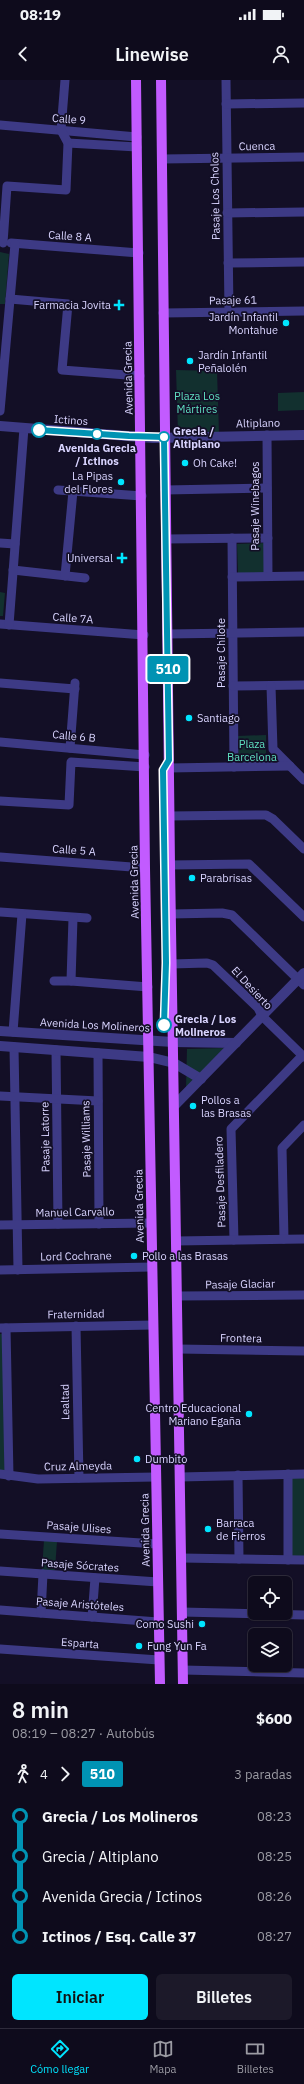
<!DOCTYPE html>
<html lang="es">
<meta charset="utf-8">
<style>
:root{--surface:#0e0b1c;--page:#1c1929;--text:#f1f3f6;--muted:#9b9ba3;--line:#2e2b3b;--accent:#00e5ff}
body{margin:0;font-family:"IBM Plex Sans",sans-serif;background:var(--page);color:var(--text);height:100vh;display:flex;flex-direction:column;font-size:15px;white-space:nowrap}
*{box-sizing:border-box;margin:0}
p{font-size:13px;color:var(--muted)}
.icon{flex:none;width:22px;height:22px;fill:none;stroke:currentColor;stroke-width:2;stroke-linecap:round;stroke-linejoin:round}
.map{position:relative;height:1604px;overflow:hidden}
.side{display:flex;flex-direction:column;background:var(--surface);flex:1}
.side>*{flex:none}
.badge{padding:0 8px;border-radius:3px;font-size:14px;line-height:26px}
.tools{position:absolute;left:248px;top:1496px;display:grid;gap:8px}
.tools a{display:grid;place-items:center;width:44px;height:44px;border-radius:6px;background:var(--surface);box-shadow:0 1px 3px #0004,0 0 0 1px var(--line);font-size:20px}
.map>.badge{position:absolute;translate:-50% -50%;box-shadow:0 0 0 2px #fff}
.legs{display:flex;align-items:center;gap:6px;height:44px;padding:0 12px;font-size:13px}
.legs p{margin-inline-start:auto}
.summary{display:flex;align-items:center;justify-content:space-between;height:68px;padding:0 12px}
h1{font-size:22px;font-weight:600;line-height:30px}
.cta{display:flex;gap:8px;margin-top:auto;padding:8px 12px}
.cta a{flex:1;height:46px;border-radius:6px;background:var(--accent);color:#111;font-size:16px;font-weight:600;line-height:46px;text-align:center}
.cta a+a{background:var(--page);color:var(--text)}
ul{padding:0 12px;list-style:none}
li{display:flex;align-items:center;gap:14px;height:40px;font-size:15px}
li i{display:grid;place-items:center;width:6px;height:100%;margin:0 5px;background:currentColor}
li i::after{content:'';width:10px;height:10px;margin:-5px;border:3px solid;border-radius:50%;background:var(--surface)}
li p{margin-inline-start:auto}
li:first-child i{background:linear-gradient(#0000 50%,currentColor 0)}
li:last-child i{background:linear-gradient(currentColor 50%,#0000 0)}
.status{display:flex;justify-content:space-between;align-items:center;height:28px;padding:0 20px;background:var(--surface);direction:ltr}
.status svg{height:11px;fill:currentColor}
header{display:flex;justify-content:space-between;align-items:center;height:52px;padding:0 12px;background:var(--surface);font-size:18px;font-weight:600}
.dock{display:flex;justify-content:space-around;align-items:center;height:56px;border-top:1px solid var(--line);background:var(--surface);font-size:11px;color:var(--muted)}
.dock a{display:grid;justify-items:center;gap:2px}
.dock .active{color:var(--accent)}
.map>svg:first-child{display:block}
.green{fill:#12302f}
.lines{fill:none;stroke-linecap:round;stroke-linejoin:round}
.minor{stroke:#3d3a85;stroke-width:9}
.tertiary{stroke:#3d3a85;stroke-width:10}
.primary{stroke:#c25bff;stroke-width:10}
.line-1-casing{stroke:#fff;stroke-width:9}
.line-1{stroke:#0093b3;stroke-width:6}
.poi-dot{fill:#00e5ff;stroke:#130f26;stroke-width:1.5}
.stop-1-dot{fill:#fff;stroke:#0093b3;stroke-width:2}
.labels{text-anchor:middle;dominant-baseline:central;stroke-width:3.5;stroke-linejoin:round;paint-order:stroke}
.street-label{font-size:11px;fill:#d9d4ff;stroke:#130f26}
.poi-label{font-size:11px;fill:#d9d4ff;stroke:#130f26;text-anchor:start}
.park-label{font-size:11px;fill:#5fe0c0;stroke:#130f26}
.stop-label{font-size:11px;font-weight:bold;fill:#d9d4ff;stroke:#130f26;text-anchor:start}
</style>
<div class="status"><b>08:19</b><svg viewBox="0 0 49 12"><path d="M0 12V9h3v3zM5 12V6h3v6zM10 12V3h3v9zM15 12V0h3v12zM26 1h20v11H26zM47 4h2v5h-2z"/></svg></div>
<header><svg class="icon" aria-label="back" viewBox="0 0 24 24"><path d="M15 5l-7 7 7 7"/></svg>Linewise<svg class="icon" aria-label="person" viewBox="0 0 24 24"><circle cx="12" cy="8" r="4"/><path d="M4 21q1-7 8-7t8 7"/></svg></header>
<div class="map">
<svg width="304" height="1604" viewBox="0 0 304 1604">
<rect width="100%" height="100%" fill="#130f26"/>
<g class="green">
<polygon points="0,172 9,174 5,224 0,224"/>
<polygon points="176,290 217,291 219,353 178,353"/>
<polygon points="304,312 304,330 278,331 278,313"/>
<polygon points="265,463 265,493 238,493 237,464"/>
<polygon points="0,512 5,513 3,536 0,536"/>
<polygon points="266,655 266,684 239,685 238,656"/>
<polygon points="224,968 186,1008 187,969"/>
<polygon points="0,1254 3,1254 5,1391 0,1390"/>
<rect x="291" y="1397" width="13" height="79"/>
<polygon points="44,1460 57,1461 55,1490 42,1490"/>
</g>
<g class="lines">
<g class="minor">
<polyline points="226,0 229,232"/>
<polyline points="226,24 304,23"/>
<polyline points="0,45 137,57"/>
<polyline points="68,63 137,67"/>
<polyline points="162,79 304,77"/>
<polyline points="227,133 304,132"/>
<polyline points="3,163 7,106 66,110 68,63 61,50 65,0"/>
<polyline points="11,163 139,173"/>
<polyline points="228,183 304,182"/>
<polyline points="10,219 68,224 62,290 140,296"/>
<polyline points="163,233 304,231"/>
<polyline points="0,331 15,164"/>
<polyline points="267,355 268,496"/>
<polyline points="58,410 142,416"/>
<polyline points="165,410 267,408"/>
<polyline points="232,458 234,687"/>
<polyline points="166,459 268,458"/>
<polyline points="0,463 15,464"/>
<polyline points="13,490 85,498"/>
<polyline points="65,496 73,411"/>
<polyline points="232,497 304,496"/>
<polyline points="0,544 144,555"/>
<polyline points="9,545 24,348"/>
<polyline points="167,554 304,552"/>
<polyline points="0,603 75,609"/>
<polyline points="233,606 304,605"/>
<polyline points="271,606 273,669 304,700"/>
<polyline points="0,662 145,675"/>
<polyline points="70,668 75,603"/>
<polyline points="169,688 290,686"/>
<polyline points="0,721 69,725 71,682 145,687"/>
<polyline points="169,736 266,735 273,739 304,769"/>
<polyline points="0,777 145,788"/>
<polyline points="170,785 249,784 304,837"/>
<polyline points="0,832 87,838"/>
<polyline points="170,834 222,833 232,835 304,905"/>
<polyline points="171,884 207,883 213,885 258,928 262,936 304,977"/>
<polyline points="54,901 71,901 148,907"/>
<polyline points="71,901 73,838"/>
<polyline points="13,952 22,834"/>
<polyline points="14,967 18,1190"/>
<polyline points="56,970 58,1144"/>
<polyline points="98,973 99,1144"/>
<polyline points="0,1016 98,1021"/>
<polyline points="0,1145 151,1143"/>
<polyline points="284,1159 282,1068 304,1045"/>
<polyline points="234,1160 231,1049 302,976"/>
<polyline points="176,1161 304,1159"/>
<polyline points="0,1190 152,1187"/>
<polyline points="177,1216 304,1215"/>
<polyline points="76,1246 79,1398"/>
<polyline points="0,1248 153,1245"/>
<polyline points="6,1248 9,1396"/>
<polyline points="178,1269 304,1271"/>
<polyline points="0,1394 38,1399 156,1397"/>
<polyline points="288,1394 288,1480"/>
<polyline points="238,1395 239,1479"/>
<polyline points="180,1397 304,1394"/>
<polyline points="0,1454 157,1464"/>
<polyline points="181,1478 304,1480"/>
<polyline points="0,1491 158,1502"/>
<polyline points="0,1530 158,1542"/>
<polyline points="182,1532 304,1535"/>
<polyline points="41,1533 43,1494"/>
<polyline points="92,1537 95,1498"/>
<polyline points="0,1569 159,1580"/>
<polyline points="183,1590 304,1593"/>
</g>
<g class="tertiary">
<polyline points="0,346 153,358 304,355"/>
<polyline points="0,951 173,962 236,963"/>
<polyline points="0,966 149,977 174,983 201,999"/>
<polyline points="174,1026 304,893"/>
</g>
<g class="primary">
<polyline points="136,0 145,788 160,1604"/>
<polyline points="161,0 170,785 183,1604"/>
</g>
</g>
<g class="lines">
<defs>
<polyline id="line-1" points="39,350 129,356 164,357 169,680 163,690 166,883 164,945"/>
</defs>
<use href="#line-1" class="line-1-casing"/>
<use href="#line-1" class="line-1"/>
</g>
<g class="poi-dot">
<path d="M117 219h4v4h4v4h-4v4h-4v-4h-4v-4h4z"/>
<circle cx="286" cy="243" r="4"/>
<circle cx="190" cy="281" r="4"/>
<circle cx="185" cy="383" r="4"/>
<circle cx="121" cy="402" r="4"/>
<path d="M120 472h4v4h4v4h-4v4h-4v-4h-4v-4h4z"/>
<circle cx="189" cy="638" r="4"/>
<circle cx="192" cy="798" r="4"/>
<circle cx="193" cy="1026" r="4"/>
<circle cx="134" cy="1176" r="4"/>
<circle cx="249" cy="1334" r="4"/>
<circle cx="137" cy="1379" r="4"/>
<circle cx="208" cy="1449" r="4"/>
<circle cx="202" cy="1544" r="4"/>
<circle cx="139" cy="1566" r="4"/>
</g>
<g class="stop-1-dot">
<circle cx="39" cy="350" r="7"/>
<circle cx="97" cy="354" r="5"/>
<circle cx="164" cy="357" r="5"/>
<circle cx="164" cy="945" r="7"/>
</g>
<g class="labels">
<g class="street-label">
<text transform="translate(69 39) rotate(4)">Calle 9</text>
<text transform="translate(257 66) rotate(-1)">Cuenca</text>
<text transform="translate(215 116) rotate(-91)">Pasaje Los Cholos</text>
<text transform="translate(70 156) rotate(4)">Calle 8 A</text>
<text transform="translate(233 220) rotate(-1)">Pasaje 61</text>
<text transform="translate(128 298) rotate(-91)">Avenida Grecia</text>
<text transform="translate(71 340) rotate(4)">Ictinos</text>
<text transform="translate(258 343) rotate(-1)">Altiplano</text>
<text transform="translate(255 426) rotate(-90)">Pasaje Winebagos</text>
<text transform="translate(73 538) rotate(4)">Calle 7A</text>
<text transform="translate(221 573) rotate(-90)">Pasaje Chilote</text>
<text transform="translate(74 656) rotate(5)">Calle 6 B</text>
<text transform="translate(74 770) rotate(4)">Calle 5 A</text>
<text transform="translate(134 802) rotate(-91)">Avenida Grecia</text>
<text transform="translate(252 908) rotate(47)">El Desierto</text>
<text transform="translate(95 945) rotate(3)">Avenida Los Molineros</text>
<text transform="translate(45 1057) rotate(-91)">Pasaje Latorre</text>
<text transform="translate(86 1059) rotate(-91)">Pasaje Williams</text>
<text transform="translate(220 1102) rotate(-92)">Pasaje Desfiladero</text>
<text transform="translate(139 1126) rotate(-91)">Avenida Grecia</text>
<text transform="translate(75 1132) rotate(-1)">Manuel Carvallo</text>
<text transform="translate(76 1176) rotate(-1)">Lord Cochrane</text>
<text transform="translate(240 1204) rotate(-1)">Pasaje Glaciar</text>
<text transform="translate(76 1234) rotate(-1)">Fraternidad</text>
<text transform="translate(241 1258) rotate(1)">Frontera</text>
<text transform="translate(65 1322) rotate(-91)">Lealtad</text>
<text transform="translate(78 1386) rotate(-1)">Cruz Almeyda</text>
<text transform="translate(79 1447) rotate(4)">Pasaje Ulises</text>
<text transform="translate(145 1450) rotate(-91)">Avenida Grecia</text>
<text transform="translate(80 1485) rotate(4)">Pasaje Sócrates</text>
<text transform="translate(80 1524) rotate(4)">Pasaje Aristóteles</text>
<text transform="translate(80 1563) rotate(4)">Esparta</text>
</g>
<g class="poi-label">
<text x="111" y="225" text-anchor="end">Farmacia Jovita</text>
<text x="278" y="237" text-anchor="end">Jardín Infantil<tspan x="278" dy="13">Montahue</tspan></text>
<text x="198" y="275">Jardín Infantil<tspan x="198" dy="13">Peñalolén</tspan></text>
<text x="193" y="383">Oh Cake!</text>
<text x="113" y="396" text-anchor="end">La Pipas<tspan x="113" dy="13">del Flores</tspan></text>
<text x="113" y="478" text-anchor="end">Universal</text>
<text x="197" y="638">Santiago</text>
<text x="200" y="798">Parabrisas</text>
<text x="201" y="1020">Pollos a<tspan x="201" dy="13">las Brasas</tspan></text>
<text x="142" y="1176">Pollo a las Brasas</text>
<text x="241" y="1328" text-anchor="end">Centro Educacional<tspan x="241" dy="13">Mariano Egaña</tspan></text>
<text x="145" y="1379">Dumbito</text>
<text x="216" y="1443">Barraca<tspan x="216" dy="13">de Fierros</tspan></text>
<text x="194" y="1544" text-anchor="end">Como Sushi</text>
<text x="147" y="1566">Fung Yun Fa</text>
</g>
<g class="park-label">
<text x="197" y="316">Plaza Los<tspan x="197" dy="13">Mártires</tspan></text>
<text x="252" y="664">Plaza<tspan x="252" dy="13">Barcelona</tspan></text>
</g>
<g class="stop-label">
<text x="173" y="351">Grecia /<tspan x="173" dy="13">Altiplano</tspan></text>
<text x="97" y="368" text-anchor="middle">Avenida Grecia<tspan x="97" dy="13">/ Ictinos</tspan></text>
<text x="175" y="939">Grecia / Los<tspan x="175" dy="13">Molineros</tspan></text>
</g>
</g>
</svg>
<div class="tools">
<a><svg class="icon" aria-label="locate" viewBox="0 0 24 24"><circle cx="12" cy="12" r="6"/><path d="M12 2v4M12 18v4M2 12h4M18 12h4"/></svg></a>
<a><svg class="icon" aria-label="layers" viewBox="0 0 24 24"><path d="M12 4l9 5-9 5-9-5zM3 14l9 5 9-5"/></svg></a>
</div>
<b class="badge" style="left:168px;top:589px;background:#0093b3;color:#fff">510</b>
</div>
<section class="side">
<div class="summary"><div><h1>8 min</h1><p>08:19 – 08:27 · Autobús</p></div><b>$600</b></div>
<div class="legs"><svg class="icon" aria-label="walk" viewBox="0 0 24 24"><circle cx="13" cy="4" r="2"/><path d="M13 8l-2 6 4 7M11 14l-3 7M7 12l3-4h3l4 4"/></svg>4<svg class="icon" aria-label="forward" viewBox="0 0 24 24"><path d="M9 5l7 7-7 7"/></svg><b class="badge" style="background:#0093b3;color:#fff">510</b><p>3 paradas</p></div>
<ul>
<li><i style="color:#0093b3"></i><b>Grecia / Los Molineros</b><p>08:23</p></li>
<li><i style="color:#0093b3"></i><span>Grecia / Altiplano</span><p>08:25</p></li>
<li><i style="color:#0093b3"></i><span>Avenida Grecia / Ictinos</span><p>08:26</p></li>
<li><i style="color:#0093b3"></i><b>Ictinos / Esq. Calle 37</b><p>08:27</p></li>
</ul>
<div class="cta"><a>Iniciar</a><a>Billetes</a></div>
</section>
<nav class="dock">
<a class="active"><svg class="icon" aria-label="directions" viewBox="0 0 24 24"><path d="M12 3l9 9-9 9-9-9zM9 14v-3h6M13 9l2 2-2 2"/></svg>Cómo llegar</a>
<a><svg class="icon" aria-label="map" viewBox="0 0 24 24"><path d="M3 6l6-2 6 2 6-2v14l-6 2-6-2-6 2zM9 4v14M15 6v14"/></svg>Mapa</a>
<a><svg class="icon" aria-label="tickets" viewBox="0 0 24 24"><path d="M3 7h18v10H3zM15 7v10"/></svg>Billetes</a>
</nav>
